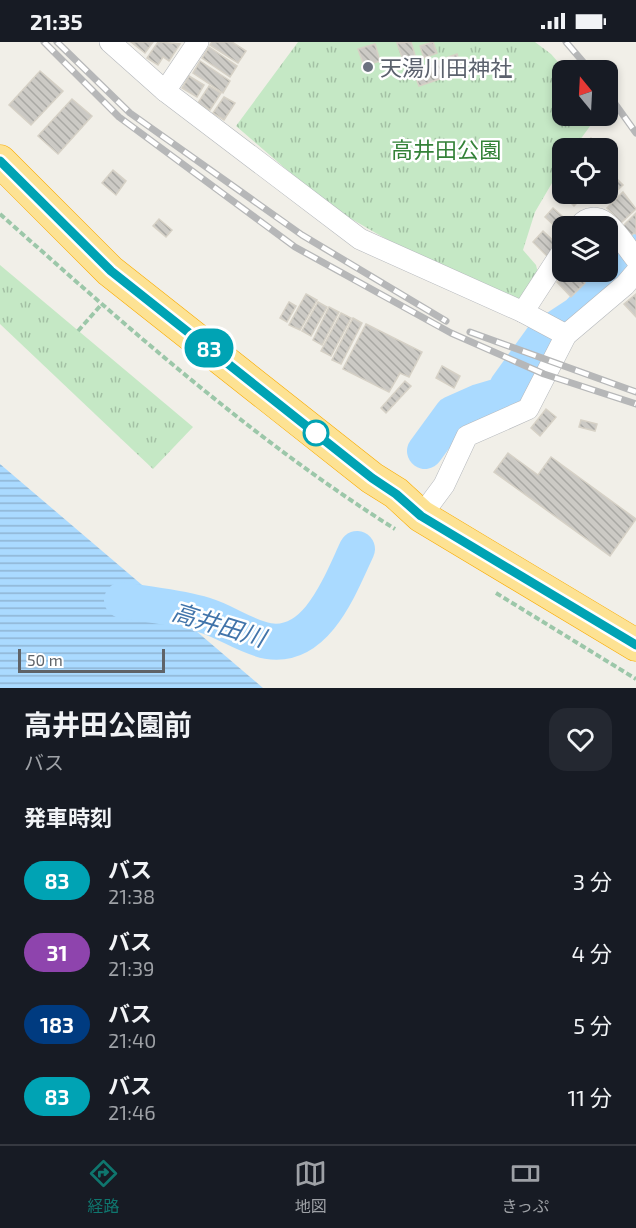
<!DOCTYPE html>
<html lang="ja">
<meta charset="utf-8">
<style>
:root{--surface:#171b24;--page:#242831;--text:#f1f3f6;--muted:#9ea1a6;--line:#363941;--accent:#0f766e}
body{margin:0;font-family:"Exo 2","Noto Sans JP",sans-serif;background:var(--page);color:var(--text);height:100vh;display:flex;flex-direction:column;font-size:22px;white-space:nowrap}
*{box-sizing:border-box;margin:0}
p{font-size:20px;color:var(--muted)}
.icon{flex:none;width:33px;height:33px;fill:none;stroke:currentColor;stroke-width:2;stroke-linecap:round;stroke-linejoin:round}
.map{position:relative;height:646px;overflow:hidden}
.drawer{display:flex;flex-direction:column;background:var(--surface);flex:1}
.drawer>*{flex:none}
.badge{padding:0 12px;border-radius:20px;font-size:21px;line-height:39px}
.needle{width:39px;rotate:342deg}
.tools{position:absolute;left:552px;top:18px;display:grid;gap:12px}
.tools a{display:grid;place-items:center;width:66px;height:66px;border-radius:12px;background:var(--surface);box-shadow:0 3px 9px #0003;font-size:30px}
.scale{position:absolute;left:18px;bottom:15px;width:147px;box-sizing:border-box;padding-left:6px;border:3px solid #5f6368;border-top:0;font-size:16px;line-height:21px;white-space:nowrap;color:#5f6368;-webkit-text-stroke:4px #fff;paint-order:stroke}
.map>.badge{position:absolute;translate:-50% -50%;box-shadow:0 0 0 3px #fff}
h2{padding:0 24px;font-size:22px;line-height:54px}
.round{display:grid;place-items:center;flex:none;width:63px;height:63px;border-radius:18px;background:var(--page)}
.overview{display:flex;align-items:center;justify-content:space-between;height:102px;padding:0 24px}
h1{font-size:28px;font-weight:700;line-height:45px}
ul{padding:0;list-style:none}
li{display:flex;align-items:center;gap:18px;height:72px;padding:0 24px}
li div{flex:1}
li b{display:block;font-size:22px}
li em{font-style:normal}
li .badge{min-width:66px;font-weight:700;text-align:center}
.status{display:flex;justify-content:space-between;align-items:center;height:42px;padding:0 30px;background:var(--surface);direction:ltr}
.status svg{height:16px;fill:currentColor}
.tab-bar{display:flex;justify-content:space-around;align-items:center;height:84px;border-top:2px solid var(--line);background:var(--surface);font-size:16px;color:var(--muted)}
.tab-bar a{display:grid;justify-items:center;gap:3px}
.tab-bar .on{color:var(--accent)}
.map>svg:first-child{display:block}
.park{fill:url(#park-tufts)}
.water{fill:url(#water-rules)}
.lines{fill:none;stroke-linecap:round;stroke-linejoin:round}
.river{stroke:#aadaff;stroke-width:36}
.building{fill:url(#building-back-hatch);stroke:#d6d1c6;stroke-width:1.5}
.minor-casing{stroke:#b5b8bc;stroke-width:22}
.highway-casing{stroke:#f9ab00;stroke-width:33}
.path{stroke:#9cc7a9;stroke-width:4;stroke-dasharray:6 3;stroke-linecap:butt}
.minor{stroke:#fff;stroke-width:21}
.highway{stroke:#fde293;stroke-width:32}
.rail-casing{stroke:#b6b7b8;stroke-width:7}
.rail{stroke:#fff;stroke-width:4.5;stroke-dasharray:14;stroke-linecap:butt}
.line-casing{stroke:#fff;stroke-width:14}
.line{stroke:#00a3b4;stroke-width:9}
.worship-dot{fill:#6b7280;stroke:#fff;stroke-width:2}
.stop-dot{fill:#fff;stroke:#00a3b4;stroke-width:3}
.labels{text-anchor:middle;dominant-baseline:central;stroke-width:5;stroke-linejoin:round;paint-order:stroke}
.worship-label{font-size:22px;fill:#5b616d;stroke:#fff;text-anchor:start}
.park-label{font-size:22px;fill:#348238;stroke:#fff}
.water-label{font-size:24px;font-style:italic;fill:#4174aa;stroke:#fff}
</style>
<div class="status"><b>21:35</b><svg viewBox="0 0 49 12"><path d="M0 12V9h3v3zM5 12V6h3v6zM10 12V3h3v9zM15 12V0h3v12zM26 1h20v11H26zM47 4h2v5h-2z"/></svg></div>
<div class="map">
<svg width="636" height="646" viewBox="0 0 636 646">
<defs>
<pattern id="park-tufts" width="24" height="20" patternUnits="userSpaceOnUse" patternTransform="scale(1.5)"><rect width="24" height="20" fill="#c5e8c5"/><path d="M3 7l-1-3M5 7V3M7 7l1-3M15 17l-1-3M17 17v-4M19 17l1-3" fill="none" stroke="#a3c0a4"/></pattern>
<pattern id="water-rules" width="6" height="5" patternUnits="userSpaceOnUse" patternTransform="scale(1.5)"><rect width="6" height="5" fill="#aadaff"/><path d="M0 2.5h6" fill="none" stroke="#8eb4d2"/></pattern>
<pattern id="building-back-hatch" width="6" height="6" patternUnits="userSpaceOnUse" patternTransform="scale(1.5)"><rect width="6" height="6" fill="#cccac5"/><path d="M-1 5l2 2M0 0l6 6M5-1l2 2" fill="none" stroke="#a9a8a4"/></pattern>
</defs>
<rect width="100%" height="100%" fill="#f1efe8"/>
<g class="park">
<polygon points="298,0 535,0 551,12 565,28 562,28 562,74 594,74 596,76 574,106 562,106 562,124 535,170 523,208 536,223 538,231 521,258 400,205 329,164 236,84"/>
<polygon points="0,223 193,385 153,427 0,282"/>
</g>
<polygon class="water" points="0,422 263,646 0,646"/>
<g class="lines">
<g class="river">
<polyline points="425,409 452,372 479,360 506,352 507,345 543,295 578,272 636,210"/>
<path d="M 122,558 C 149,563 178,565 204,573 C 225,579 246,595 268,599 C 317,607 340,543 357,507"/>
</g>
</g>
<g class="building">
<polygon points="131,0 153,0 145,11"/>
<polygon points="158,0 180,2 169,19 163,15 158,23 147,16"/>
<polygon points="212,0 232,0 246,9 238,21 210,3"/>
<polygon points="411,0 417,20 405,24 397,1"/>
<polygon points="433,0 437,11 424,16 420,4"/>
<polygon points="375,2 380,19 364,24 358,7"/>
<polygon points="209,5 237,24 230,35 202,16"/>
<polygon points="457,12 463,29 419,44 413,28"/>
<polygon points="200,19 230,39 223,51 193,31"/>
<polygon points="40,29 63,49 31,83 9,63"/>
<polygon points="189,34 204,43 197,55 182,46"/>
<polygon points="209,44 221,51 210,68 198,61"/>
<polygon points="224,55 235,61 224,78 213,71"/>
<polygon points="72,57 92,74 58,112 38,94"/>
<polygon points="591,96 601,105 581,106"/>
<polygon points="113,128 126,139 116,153 102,141"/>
<polygon points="614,134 623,143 605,160 597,152 608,152 608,140"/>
<polygon points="562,146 562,152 582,152 584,154 574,164 559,149"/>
<polygon points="623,150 636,167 621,181 607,166"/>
<polygon points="553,166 569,180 561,190 545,175"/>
<polygon points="636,171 636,192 634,191 629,196 620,187"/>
<polygon points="159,177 172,188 166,195 153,184"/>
<polygon points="543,189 558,203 547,214 533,200"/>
<polygon points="568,230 575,230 585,241 571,255 557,240"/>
<polygon points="306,252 317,258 300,288 289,283"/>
<polygon points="636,252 636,275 624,262"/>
<polygon points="289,260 296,264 287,280 280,276"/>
<polygon points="318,260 327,265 311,294 302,289"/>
<polygon points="329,265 339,270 322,303 313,298"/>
<polygon points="341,271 351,276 331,314 321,309"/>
<polygon points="353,276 362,281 341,322 332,318"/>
<polygon points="366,282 422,310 409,335 400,331 389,350 343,327"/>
<polygon points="442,324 460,334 454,346 436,336"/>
<polygon points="405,339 411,344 386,371 381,366"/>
<polygon points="546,367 556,375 540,394 531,386"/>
<polygon points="581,378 597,382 595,389 579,385"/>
<polygon points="508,411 538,433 551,415 636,477 610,514 494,430"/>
</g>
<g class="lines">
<defs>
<g id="minor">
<polyline points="110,0 165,49 360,197 523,270 566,293"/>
<polyline points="165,49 198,0"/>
<path d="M 579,184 C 601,159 622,200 636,217"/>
<polyline points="523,270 562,210"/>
<polyline points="421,474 444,443 467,394 528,367 566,293 625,243 636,230"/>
</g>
<polyline id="highway" points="0,119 110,229 372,436 396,451 421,474 636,603"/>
</defs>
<use href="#minor" class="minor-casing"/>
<use href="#highway" class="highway-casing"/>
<g class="path">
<path d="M 0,172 C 126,284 252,397 395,487"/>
<polyline points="78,289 101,263"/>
<polyline points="496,551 636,637"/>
</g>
<use href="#minor" class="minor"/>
<use href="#highway" class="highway"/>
<defs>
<g id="rail">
<polyline points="44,0 119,75 295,205 451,291 544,332 636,362"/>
<polyline points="57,0 130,71 302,193 446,279"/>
<polyline points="566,0 590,28"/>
<polyline points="608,52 636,91"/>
<polyline points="470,290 636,350"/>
</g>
</defs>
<use href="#rail" class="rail-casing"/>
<use href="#rail" class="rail"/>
</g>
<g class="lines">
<defs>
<polyline id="line" points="0,119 111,229 372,436 396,452 421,474 636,603"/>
</defs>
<use href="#line" class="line-casing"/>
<use href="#line" class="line"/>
</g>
<circle class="worship-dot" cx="368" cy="25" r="6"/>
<circle class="stop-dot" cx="316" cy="391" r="12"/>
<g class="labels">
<g class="worship-label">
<text x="380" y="25">天湯川田神社</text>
</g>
<g class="park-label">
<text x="446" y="107">高井田公園</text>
</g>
<g class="water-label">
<text transform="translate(219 582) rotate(17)">高井田川</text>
</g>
</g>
</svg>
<div class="tools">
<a><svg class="needle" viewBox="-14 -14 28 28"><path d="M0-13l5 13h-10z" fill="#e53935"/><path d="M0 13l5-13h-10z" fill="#9ea1a6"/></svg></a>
<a><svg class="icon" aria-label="locate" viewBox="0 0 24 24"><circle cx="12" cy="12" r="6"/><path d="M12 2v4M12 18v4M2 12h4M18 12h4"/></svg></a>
<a><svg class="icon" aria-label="layers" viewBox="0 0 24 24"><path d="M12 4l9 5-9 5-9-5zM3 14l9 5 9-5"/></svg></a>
</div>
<div class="scale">50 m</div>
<b class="badge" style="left:209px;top:306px;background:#00a3b4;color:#fff">83</b>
</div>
<section class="drawer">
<div class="overview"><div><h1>高井田公園前</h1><p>バス</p></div><a class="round"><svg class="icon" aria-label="heart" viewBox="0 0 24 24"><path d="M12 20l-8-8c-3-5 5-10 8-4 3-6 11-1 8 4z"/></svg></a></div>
<h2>発車時刻</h2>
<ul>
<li><span class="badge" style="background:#00a3b4;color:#fff">83</span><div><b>バス</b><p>21:38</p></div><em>3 分</em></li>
<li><span class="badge" style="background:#8e44ad;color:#fff">31</span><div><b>バス</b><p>21:39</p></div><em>4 分</em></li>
<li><span class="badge" style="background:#003b80;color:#fff">183</span><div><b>バス</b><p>21:40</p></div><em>5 分</em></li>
<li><span class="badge" style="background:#00a3b4;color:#fff">83</span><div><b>バス</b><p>21:46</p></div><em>11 分</em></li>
</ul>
</section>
<nav class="tab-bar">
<a class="on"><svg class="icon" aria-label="directions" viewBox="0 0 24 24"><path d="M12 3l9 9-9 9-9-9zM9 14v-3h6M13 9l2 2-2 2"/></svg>経路</a>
<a><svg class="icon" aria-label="map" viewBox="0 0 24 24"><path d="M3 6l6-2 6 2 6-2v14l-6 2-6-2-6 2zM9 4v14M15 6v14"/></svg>地図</a>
<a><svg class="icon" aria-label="tickets" viewBox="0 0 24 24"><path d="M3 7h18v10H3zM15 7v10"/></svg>きっぷ</a>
</nav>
